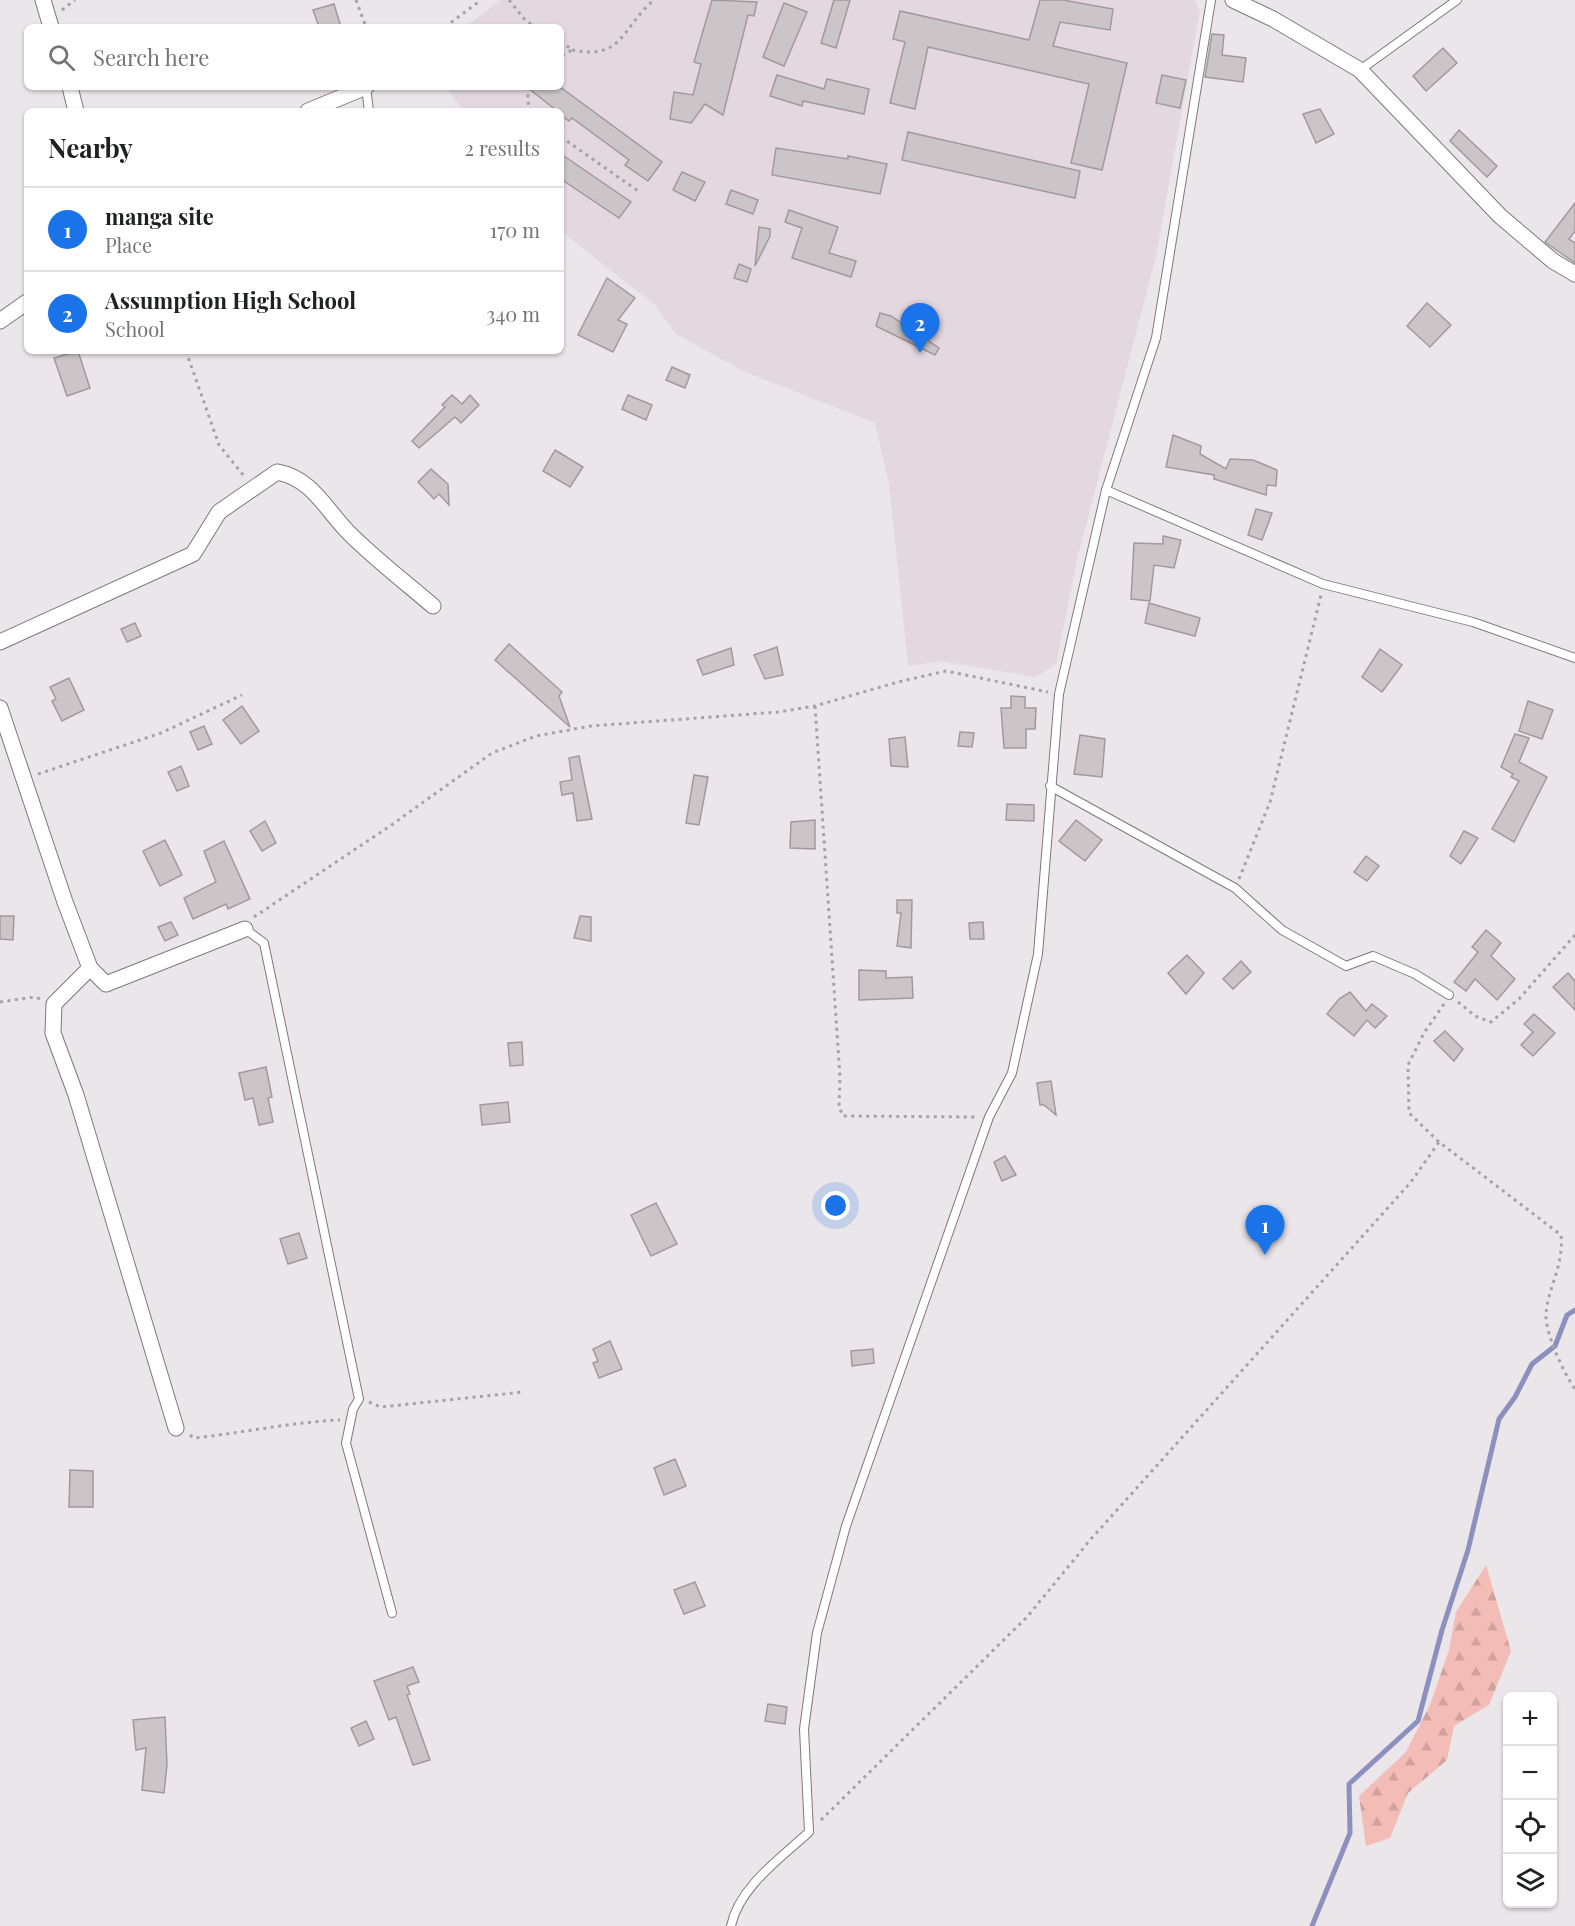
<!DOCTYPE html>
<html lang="en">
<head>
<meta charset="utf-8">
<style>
  :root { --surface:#fff; --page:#f2f2f2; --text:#202124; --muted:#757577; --line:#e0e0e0; --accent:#1a73e8 }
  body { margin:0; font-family:"Playfair Display",serif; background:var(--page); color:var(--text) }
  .controls { position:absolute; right:18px; bottom:18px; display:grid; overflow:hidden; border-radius:9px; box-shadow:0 2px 4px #0004 }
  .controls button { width:54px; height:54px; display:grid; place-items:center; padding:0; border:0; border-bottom:2px solid var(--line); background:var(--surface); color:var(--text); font:30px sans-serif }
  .you { position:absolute; left:836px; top:1206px; width:21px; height:21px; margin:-15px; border:4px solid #fff; border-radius:50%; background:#1a73e8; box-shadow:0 0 0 9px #1a73e833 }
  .badge { display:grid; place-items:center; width:39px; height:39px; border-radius:50%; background:var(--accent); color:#fff; font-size:20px; font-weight:700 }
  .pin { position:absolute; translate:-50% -50px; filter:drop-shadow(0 2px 3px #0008) }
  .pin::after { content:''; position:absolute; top:32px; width:21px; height:18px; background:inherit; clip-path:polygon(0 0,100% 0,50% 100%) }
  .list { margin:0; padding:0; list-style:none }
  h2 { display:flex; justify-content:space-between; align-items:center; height:78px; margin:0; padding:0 24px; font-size:26px }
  h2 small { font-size:20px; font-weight:400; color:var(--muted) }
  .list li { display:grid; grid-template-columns:39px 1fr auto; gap:18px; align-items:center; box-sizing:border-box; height:84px; padding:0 24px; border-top:2px solid var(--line) }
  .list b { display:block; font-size:22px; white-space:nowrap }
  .list p { margin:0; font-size:20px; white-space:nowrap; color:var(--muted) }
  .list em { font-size:20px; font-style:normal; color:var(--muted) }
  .icon { flex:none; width:33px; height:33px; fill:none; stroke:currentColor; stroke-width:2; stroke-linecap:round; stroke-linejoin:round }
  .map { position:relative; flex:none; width:1575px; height:1926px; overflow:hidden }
  .search { position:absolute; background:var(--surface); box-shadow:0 2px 4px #0004; left:24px; top:24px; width:540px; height:66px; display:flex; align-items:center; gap:15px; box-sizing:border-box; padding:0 21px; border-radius:9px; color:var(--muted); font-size:22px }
  .panel { position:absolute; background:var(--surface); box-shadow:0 2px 4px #0004; left:24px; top:108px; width:540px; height:246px; border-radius:9px }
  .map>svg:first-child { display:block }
  .built { fill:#e3d8e0 }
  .forest { fill:url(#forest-firs) }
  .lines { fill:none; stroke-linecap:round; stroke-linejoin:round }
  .stream { stroke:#8c90be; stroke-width:5 }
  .building { fill:#cbc5c7; stroke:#a09a9c; stroke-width:1.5 }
  .lane-casing { stroke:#7d797c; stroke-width:10 }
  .street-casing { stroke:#7d797c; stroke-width:17 }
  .path { stroke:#a5a2a5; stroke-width:3; stroke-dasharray:3 4.5; stroke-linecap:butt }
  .lane { stroke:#fff; stroke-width:8 }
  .street { stroke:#fff; stroke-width:15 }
</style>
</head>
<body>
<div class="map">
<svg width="1575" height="1926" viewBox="0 0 1575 1926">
  <defs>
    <pattern id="forest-firs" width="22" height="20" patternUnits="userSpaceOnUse" patternTransform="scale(1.5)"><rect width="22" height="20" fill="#f4bcb6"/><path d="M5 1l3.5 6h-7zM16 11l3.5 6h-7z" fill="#d1a19c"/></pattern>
  </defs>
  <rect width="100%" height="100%" fill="#ebe6ea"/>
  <path class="built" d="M501,0H1195L1200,10L1156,256L1078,556L1056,664L1036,677L941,661L908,666L889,484L875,423L743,371L676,334L656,306L561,231V111H464L445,87H561V27H465Z"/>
  <path class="forest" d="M1486,1565L1511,1651L1489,1705L1454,1726L1447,1760L1408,1793L1390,1838L1366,1846L1359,1796L1406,1752L1430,1705L1449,1650L1456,1612Z"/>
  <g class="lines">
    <path class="stream" d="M1312,1926L1350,1833L1349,1784L1418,1721L1442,1630L1468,1550L1499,1419L1515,1397L1532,1364L1555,1346L1567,1315L1575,1310"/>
  </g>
  <g class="building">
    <path d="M712,0L757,2L754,16L748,15L723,115L705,104L691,123L670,119L674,92L693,95L701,64L694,62Z"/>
    <path d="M834,0H850L836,48L821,43Z"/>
    <path d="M1040,0H1063L1113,9L1110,30L1060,22L1053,46L1127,63L1102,170L1071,163L1089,84L928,47L915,109L890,103L905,42L893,39L900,11L1029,40Z"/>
    <path d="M784,3L807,12L784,66L763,57Z"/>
    <path d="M334,4L341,27H319L313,10Z"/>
    <path d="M1212,34L1224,35L1222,55L1246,58L1243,82L1205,77Z"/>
    <path d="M1443,48L1457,63L1426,91L1413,76Z"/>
    <path d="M777,75L824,89L827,79L869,89L864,114L803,101L802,106L770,96Z"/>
    <path d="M1162,75L1186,80L1180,108L1156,103Z"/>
    <path d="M527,87H560L662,162L648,181L625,165L629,160L572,118L569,121L561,115V111H557Z"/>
    <path d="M1320,109L1334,134L1316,143L1303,114Z"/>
    <path d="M1459,130L1497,166L1487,177L1450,141Z"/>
    <path d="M908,132L1080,171L1075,198L902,160Z"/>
    <path d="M776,148L848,159V156L887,164L880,194L772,175Z"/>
    <path d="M561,154L631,202L619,218L561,179Z"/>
    <path d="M682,172L705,182L695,201L673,190Z"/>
    <path d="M731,190L758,200L753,214L726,204Z"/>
    <path d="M1575,203V231L1569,239L1575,243V263L1545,242Z"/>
    <path d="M789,210L838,227L829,253L856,261L851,277L792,258L802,228L785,222Z"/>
    <path d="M759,227L770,229V236L755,266Z"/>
    <path d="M739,264L751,269L747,282L734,278Z"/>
    <path d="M607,278L635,298L618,320L627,324L613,352L578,335Z"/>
    <path d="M1427,303L1451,325L1430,347L1407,326Z"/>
    <path d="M880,313L891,316L939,348L935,355L876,326Z"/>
    <path d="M78,351L90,388L67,396L54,358Z"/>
    <path d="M672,367L690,375L685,388L666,380Z"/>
    <path d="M452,395L462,404L470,395L479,405L461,423L455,417L419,448L412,441L445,407L442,405Z"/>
    <path d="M628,395L652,405L646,420L622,409Z"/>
    <path d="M1173,435L1201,446L1200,454L1226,469L1230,459L1253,460L1277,470L1276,486L1267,485L1266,495L1214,479V475L1166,467Z"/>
    <path d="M555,450L583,467L570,487L543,471Z"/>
    <path d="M431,469L448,484L449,505L439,494L434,499L418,482Z"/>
    <path d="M1256,509L1272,513L1262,540L1248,535Z"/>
    <path d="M1163,536L1181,540L1174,568L1154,565L1150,601L1131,599L1134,543L1163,544Z"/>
    <path d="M1149,603L1200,618L1195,636L1145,623Z"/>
    <path d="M135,623L141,636L127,642L121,629Z"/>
    <path d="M509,644L562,692L559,696L570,727L495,660Z"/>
    <path d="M777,647L783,675L765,679L754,655Z"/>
    <path d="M731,648L734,665L703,675L697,660Z"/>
    <path d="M1380,649L1402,665L1382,692L1362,677Z"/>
    <path d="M69,678L84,710L62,721L52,701L56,699L50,687Z"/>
    <path d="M1011,696L1025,697V708H1036L1035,729H1026V748H1004L1001,708H1011Z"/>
    <path d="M1528,701L1553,710L1542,739L1519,731Z"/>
    <path d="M242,706L259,731L241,744L223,720Z"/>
    <path d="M204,726L212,744L198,750L190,732Z"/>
    <path d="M960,732L974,733L972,747L958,746Z"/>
    <path d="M1515,734L1529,738L1519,762L1547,777L1514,842L1492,829L1519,781L1511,777L1513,774L1501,767Z"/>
    <path d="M1080,735L1105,739L1102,777L1074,774Z"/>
    <path d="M905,737L908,767L891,766L889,739Z"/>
    <path d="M579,756L592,819L577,821L573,793L562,795L560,782L572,780L569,758Z"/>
    <path d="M181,766L189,786L177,791L168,772Z"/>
    <path d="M694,775L708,777L699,825L686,823Z"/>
    <path d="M1007,804L1034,805V821L1006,820Z"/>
    <path d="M815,820V849L790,848L791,822Z"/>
    <path d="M1076,820L1102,840L1085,861L1059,841Z"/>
    <path d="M265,821L276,843L262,851L250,831Z"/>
    <path d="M1464,831L1478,838L1461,864L1450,856Z"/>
    <path d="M165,840L182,875L160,886L143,851Z"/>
    <path d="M224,841L250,899L228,909L226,904L193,919L184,898L216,882L204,851Z"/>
    <path d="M1366,856L1379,866L1367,881L1354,872Z"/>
    <path d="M897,900H912L911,948L897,946L901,913H897Z"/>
    <path d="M0,916H14L13,940L0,939Z"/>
    <path d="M580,916L591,917V941L574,938Z"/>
    <path d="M171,922L178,935L165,941L158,927Z"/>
    <path d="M983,922L984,939H970L969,923Z"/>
    <path d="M1486,930L1501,943L1491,956L1515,979L1497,1000L1475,979L1466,991L1454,982L1478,952L1472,947Z"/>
    <path d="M1187,955L1204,973L1186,994L1168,973Z"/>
    <path d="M1241,961L1251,972L1233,989L1223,979Z"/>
    <path d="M859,970L886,971V978L912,977L913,998L859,1000Z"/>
    <path d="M1568,973L1575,981V1010L1553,987Z"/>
    <path d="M1350,992L1366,1011L1372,1004L1387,1016L1375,1028L1367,1020L1354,1036L1327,1014L1339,999Z"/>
    <path d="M1534,1014L1555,1033L1533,1056L1521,1045L1533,1032L1524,1024Z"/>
    <path d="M1445,1031L1463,1049L1454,1061L1434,1041Z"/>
    <path d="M522,1042L523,1065L510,1066L508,1043Z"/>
    <path d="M266,1067L272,1097L268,1098L273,1122L259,1125L253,1098L245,1100L239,1073Z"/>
    <path d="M1051,1081L1056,1115L1044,1105H1040L1037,1083Z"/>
    <path d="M508,1102L510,1122L482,1125L480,1105Z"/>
    <path d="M1005,1156L1016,1175L1002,1181L994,1162Z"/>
    <path d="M656,1203L677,1244L651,1256L631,1215Z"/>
    <path d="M299,1233L307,1258L288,1264L280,1239Z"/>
    <path d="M610,1341L622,1369L599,1378L593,1363L598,1361L593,1349Z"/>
    <path d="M873,1349L874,1363L852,1366L851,1351Z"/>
    <path d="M675,1459L686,1486L664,1495L654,1468Z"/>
    <path d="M70,1470L93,1471V1507H69Z"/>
    <path d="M695,1582L705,1606L684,1614L674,1590Z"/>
    <path d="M413,1667L419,1682L407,1686L410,1694L407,1695L430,1760L413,1765L396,1717L389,1720L374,1681Z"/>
    <path d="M768,1704L787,1707L785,1724L765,1721Z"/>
    <path d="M165,1717L167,1765L164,1793L142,1790L146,1748L136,1750L133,1720Z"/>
    <path d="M366,1721L374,1739L359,1746L351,1728Z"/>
  </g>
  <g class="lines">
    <defs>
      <g id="lane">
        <path d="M1360,70L1457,0"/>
        <path d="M366,87L369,111"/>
        <path d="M1106,490L1323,584L1473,622L1575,658"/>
        <path d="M1050,786L1235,888L1282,930L1346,966L1373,956L1415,974L1449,995"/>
        <path d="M245,929L264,943L359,1399L353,1409L346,1443L392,1613"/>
        <path d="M731,1926C739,1887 781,1858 809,1832L804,1729L817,1633L846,1526L989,1117L1012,1073L1038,954L1059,694L1106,490L1156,338L1211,0"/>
      </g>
      <g id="street">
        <path d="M43,0L51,27"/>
        <path d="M1233,0L1273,19L1360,70L1500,216L1553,261L1575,274"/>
        <path d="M70,87L76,111"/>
        <path d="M308,111L366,87"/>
        <path d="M0,321L27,302"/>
        <path d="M0,642L193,554L219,512L277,472C312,478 326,510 349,533C375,559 405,582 433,606"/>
        <path d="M0,708L65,902L90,968L106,984L245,929"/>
        <path d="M90,968L54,1004L53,1033L76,1095L176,1428"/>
      </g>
    </defs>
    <use href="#lane" class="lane-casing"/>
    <use href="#street" class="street-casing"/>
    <g class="path">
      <path d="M356,0L366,27"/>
      <path d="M509,0L526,21L536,27"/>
      <path d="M62,10L75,0"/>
      <path d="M445,27L481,0"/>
      <path d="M561,41L572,50L561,56"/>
      <path d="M572,50C624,60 620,29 654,0"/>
      <path d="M530,87C527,96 526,104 533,111"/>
      <path d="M561,137L641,193"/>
      <path d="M186,351L219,445L244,476"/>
      <path d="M815,706L840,1077L839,1107L843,1116L975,1117"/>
      <path d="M38,774L161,733L242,695"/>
      <path d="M1239,879L1270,802L1321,595"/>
      <path d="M254,917L390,826L492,753L536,736L591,726L778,712L815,706L898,682L946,671L1048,692"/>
      <path d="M0,1002L34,997L41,999"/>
      <path d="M1458,1002L1475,1016L1491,1022L1519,999L1575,935"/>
      <path d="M1444,1004L1424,1033L1408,1065L1409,1113L1439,1142L1561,1235C1564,1266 1548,1287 1546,1314C1545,1333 1564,1374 1575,1389"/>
      <path d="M369,1402L381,1407L523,1392"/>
      <path d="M190,1435L194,1438C243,1433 291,1422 340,1420"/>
      <path d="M821,1820L1027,1617L1091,1539L1411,1182L1439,1142"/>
    </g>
    <use href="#lane" class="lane"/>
    <use href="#street" class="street"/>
  </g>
</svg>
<div class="controls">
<button>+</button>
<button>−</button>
<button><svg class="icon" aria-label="locate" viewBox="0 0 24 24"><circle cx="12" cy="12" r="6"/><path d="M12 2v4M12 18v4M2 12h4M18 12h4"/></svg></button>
<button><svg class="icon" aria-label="layers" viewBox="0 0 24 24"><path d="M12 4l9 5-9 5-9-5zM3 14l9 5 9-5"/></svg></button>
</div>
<div class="you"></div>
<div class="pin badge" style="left:1265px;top:1255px">1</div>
<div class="pin badge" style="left:920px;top:353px">2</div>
<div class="search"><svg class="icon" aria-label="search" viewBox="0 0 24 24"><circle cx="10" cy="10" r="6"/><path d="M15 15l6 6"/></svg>Search here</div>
<section class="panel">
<h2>Nearby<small>2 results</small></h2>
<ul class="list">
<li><span class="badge">1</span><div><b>manga site</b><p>Place</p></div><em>170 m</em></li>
<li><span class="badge">2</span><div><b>Assumption High School</b><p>School</p></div><em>340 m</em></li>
</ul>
</section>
</div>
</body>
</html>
